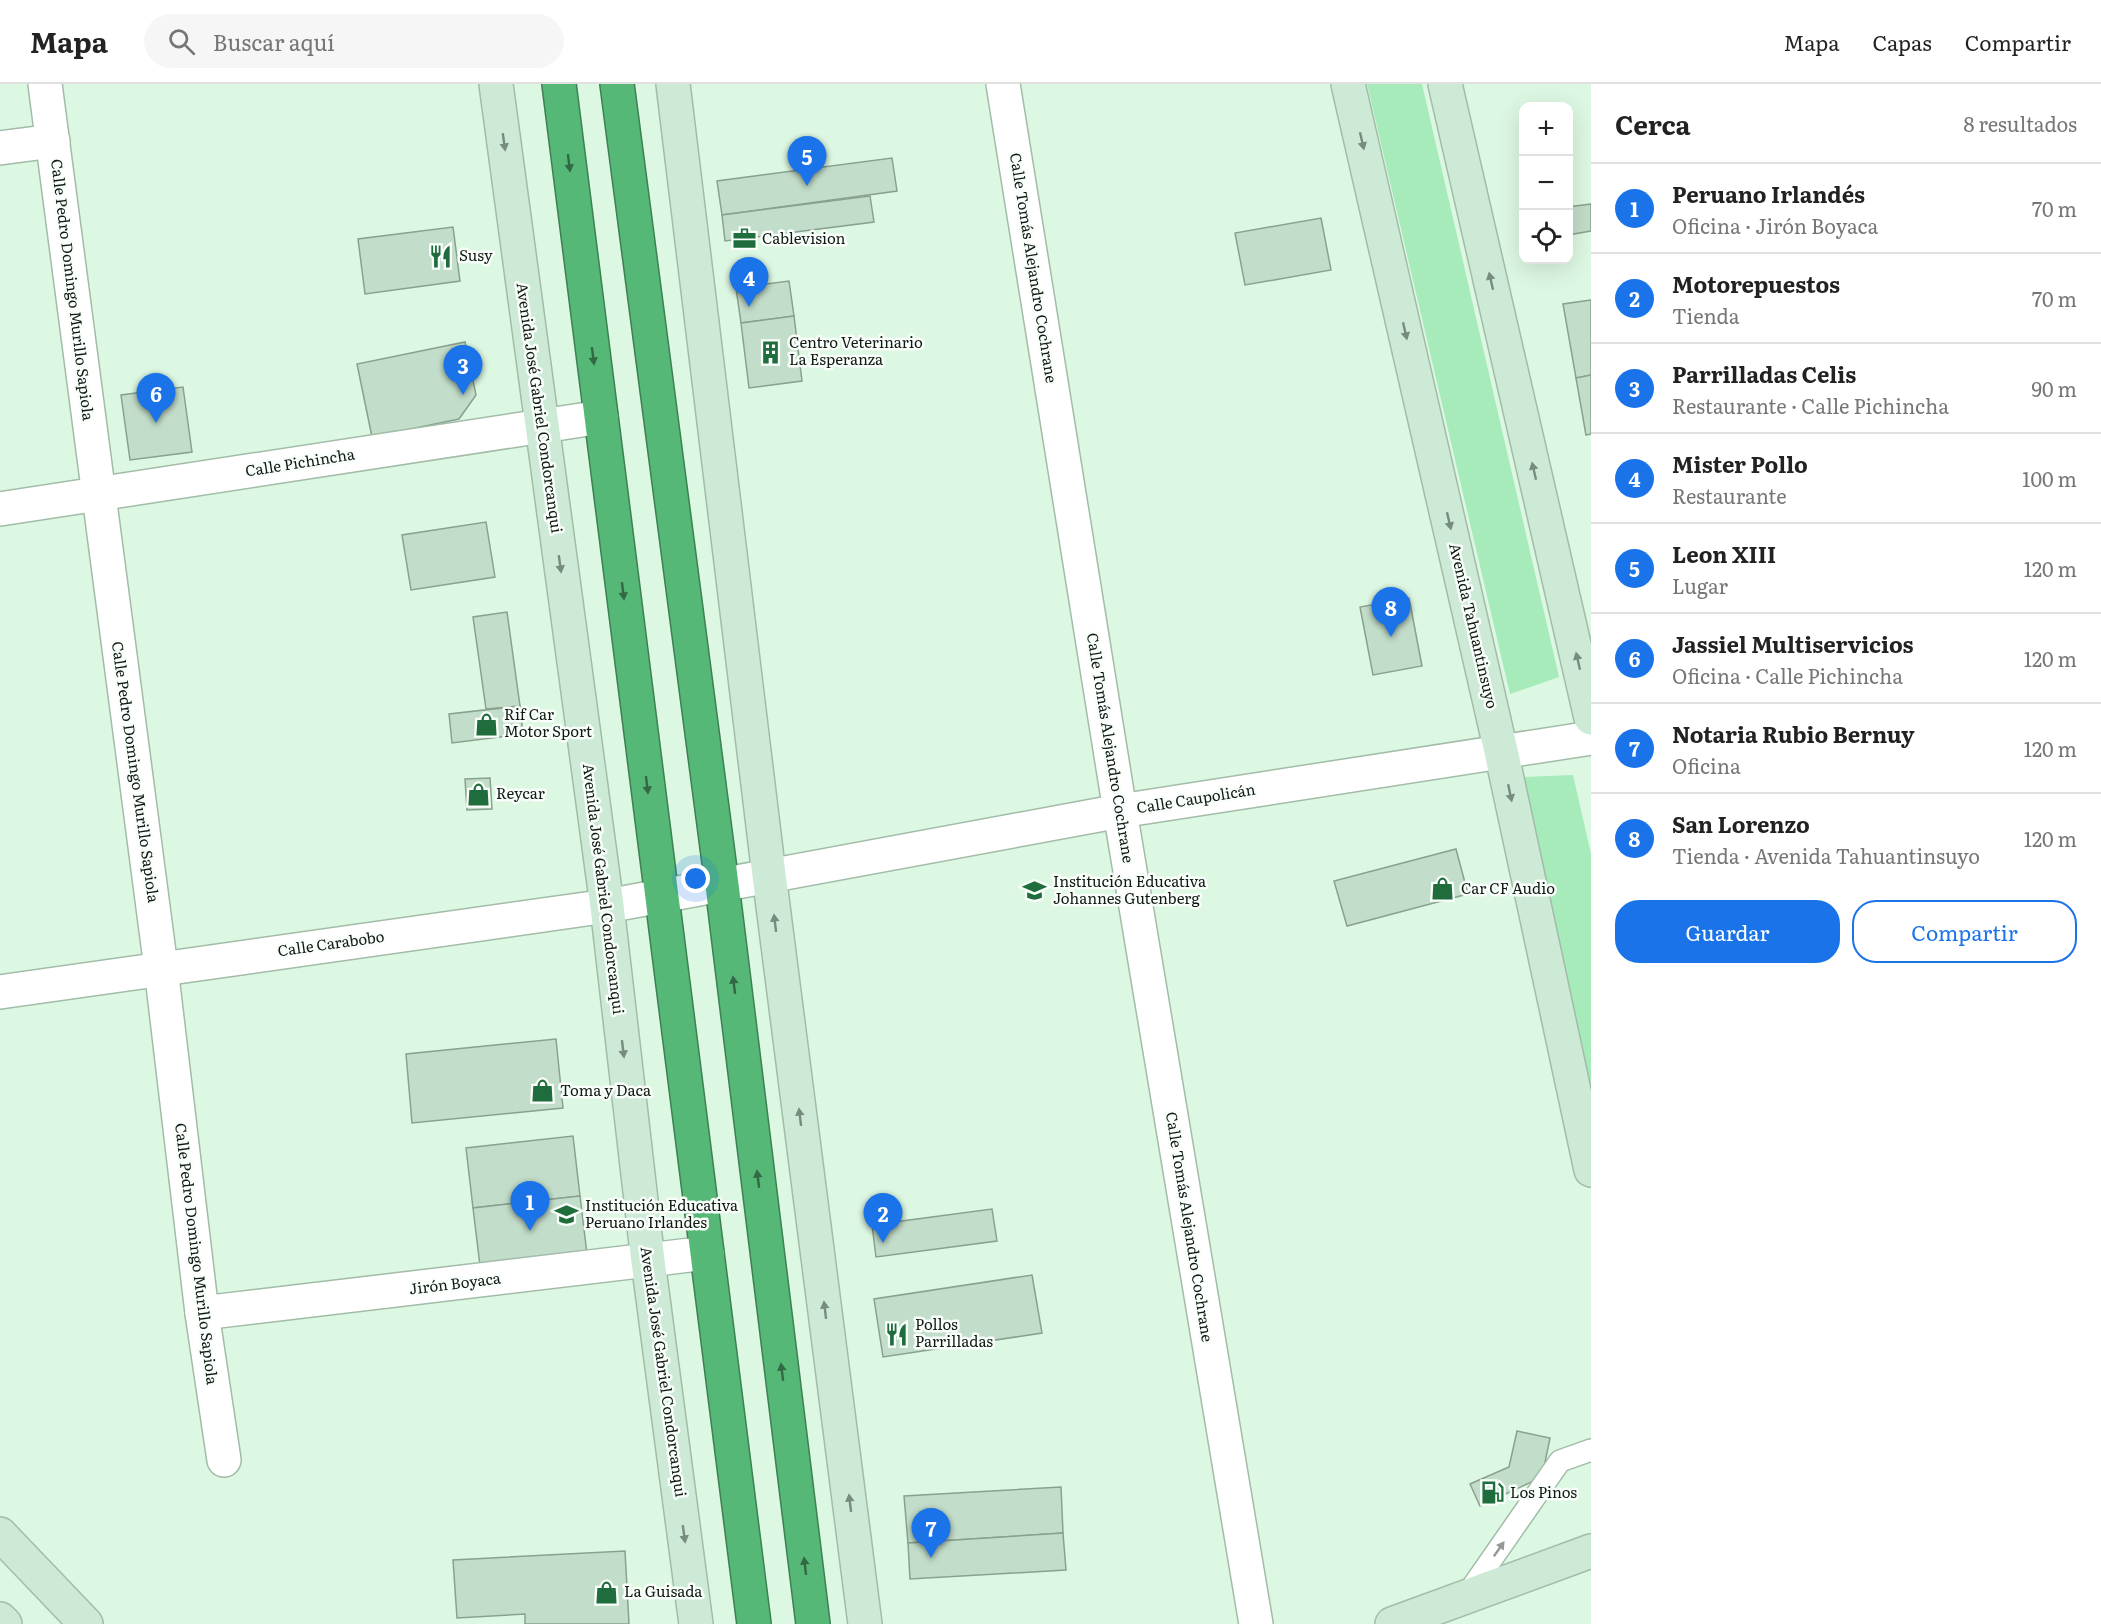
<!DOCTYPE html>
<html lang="es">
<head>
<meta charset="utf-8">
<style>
  :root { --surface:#fff; --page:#f6f6f6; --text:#222; --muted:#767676; --line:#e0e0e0; --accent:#1a73e8 }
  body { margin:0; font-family:Literata,serif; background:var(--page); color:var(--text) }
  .controls { position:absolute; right:18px; top:18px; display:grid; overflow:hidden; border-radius:12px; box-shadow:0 6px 24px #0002 }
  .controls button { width:54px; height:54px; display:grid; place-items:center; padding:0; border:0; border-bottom:2px solid var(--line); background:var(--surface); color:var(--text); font:30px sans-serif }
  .you { position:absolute; left:696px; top:795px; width:21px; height:21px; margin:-15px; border:4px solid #fff; border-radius:50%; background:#1a73e8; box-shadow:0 0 0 9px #1a73e833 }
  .badge { display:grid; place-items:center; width:39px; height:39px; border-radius:50%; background:var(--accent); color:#fff; font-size:20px; font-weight:700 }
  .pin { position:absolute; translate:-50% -50px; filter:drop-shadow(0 2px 3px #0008) }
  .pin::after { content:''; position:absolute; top:32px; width:21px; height:18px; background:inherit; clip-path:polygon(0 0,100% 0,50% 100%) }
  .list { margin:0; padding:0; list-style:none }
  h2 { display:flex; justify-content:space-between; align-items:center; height:78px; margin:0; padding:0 24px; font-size:26px }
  h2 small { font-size:20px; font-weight:400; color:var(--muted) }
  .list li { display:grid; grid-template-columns:39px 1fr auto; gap:18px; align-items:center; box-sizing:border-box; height:90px; padding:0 24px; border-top:2px solid var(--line) }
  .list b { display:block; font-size:22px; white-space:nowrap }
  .list p { margin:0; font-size:20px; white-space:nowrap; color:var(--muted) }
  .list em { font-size:20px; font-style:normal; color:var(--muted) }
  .actions { display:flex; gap:12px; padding:18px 24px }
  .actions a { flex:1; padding:14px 0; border:2px solid var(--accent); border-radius:24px; text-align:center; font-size:21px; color:var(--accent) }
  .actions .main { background:var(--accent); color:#fff }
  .icon { flex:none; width:33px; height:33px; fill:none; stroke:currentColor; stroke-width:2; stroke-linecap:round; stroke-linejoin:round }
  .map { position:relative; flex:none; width:1591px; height:1540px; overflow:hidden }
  header { display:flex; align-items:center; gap:36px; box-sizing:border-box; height:84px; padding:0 30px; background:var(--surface); border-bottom:2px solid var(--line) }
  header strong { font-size:28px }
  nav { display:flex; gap:33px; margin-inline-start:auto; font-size:21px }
  .search { width:420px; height:54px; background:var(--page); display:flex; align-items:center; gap:15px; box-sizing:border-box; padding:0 21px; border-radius:33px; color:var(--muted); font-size:22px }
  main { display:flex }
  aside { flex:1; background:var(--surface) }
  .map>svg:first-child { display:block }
  .green { fill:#a6ebb9 }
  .building { fill:#c2ddc9; stroke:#89a28f; stroke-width:1.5 }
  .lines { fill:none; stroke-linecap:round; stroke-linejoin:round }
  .lane-casing { stroke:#a2bca8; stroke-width:24 }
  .street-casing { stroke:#a2bca8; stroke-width:36 }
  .secondary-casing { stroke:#a2bca8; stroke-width:36 }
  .highway-casing { stroke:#3d8153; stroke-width:36 }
  .lane { stroke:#fff; stroke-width:21 }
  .street { stroke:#fff; stroke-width:33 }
  .secondary { stroke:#ccead6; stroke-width:33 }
  .highway { stroke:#55b876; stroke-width:33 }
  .oneway { fill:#778c7e }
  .oneway2 { fill:#326944 }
  .oneway3 { fill:#939895 }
  .labels { text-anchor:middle; stroke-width:5; stroke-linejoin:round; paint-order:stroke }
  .poi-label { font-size:15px; fill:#101a13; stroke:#f9fefa; text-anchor:start }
  .street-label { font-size:15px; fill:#101a13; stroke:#f9fefa }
</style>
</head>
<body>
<header>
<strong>Mapa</strong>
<div class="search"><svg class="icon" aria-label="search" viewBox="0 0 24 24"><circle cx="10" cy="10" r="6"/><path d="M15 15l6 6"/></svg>Buscar aquí</div>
<nav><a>Mapa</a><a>Capas</a><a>Compartir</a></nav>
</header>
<main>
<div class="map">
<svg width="1591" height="1540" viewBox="0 0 1591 1540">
  <rect width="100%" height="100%" fill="#dcf7e2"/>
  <g class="green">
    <path d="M1367,0H1422L1559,593L1510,610Z"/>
    <path d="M1573,691L1591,770V1011L1523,693Z"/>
  </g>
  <g class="building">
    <path d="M892,74L897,107L722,131L717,97Z"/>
    <path d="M870,112L874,138L725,157L722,131Z"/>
    <path d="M1591,120V147L1568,151V123Z"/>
    <path d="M1321,134L1331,186L1245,201L1235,149Z"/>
    <path d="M453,143L460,197L365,210L358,155Z"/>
    <path d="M789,197L794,232L741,239L736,204Z"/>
    <path d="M1591,216V291L1576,294L1563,220Z"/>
    <path d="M794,232L802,297L749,304L741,239Z"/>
    <path d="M465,258L476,311L459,335L372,353L357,280Z"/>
    <path d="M1591,291V350L1586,351L1576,294Z"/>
    <path d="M183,303L192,368L130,376L121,311Z"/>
    <path d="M486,438L495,493L411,506L402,451Z"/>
    <path d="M1409,514L1422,582L1373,591L1360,523Z"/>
    <path d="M507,528L520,622L486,625L473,533Z"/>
    <path d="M520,622L523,650L452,659L449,630Z"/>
    <path d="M490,694L492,725L467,726L465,695Z"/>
    <path d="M1456,765L1468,810L1347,842L1334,797Z"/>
    <path d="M556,955L563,1024L412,1039L406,970Z"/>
    <path d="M573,1052L580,1112L473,1124L466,1064Z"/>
    <path d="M580,1112L587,1170L480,1182L473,1124Z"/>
    <path d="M992,1125L997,1157L876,1173L872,1141Z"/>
    <path d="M1032,1191L1042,1249L883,1273L874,1215Z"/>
    <path d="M1517,1347L1550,1354L1542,1393L1480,1422L1470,1400L1509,1383Z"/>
    <path d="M1061,1403L1063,1449L908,1459L904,1412Z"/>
    <path d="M1063,1449L1066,1486L910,1495L908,1459Z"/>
    <path d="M625,1467L629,1540H525V1530L457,1534L453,1476Z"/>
  </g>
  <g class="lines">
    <defs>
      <path id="lane" d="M1466,1512L1560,1377L1591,1366"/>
      <g id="street">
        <path d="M45,0L161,884L202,1229L224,1376"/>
        <path d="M1003,0L1120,727L1256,1540"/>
        <path d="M0,64L53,57"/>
        <path d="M0,425L601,333"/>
        <path d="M0,908L607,822L1120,727L1591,654"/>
        <path d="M202,1229L707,1169"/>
      </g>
      <g id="secondary">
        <path d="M496,0L607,822L648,1177L696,1540"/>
        <path d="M673,0L769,791L865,1540"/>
        <path d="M1348,0L1501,667L1591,1086"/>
        <path d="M1445,0L1591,634"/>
        <path d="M0,1450L86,1540"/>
        <path d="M0,1535L5,1540"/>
        <path d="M1392,1540L1591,1467"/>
      </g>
      <g id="highway">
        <path d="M559,0L754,1540"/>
        <path d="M617,0L722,801L813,1540"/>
      </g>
    </defs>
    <use href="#lane" class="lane-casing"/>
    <use href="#street" class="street-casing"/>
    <use href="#secondary" class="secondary-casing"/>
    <use href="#highway" class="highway-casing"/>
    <use href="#lane" class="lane"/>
    <use href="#street" class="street"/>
    <use href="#secondary" class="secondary"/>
    <use href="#highway" class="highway"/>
  </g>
  <defs><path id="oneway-solid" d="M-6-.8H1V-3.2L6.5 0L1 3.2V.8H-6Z" transform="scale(1.5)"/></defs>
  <g class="oneway">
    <use href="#oneway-solid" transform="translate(1362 57) rotate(77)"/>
    <use href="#oneway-solid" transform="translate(504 58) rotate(82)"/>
    <use href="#oneway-solid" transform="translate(1491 197) rotate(-103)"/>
    <use href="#oneway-solid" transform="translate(1405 247) rotate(77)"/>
    <use href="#oneway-solid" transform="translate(1534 387) rotate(-103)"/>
    <use href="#oneway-solid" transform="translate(1449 437) rotate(77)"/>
    <use href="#oneway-solid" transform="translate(560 480) rotate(82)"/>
    <use href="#oneway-solid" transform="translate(1578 577) rotate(-103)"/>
    <use href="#oneway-solid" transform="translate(1510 709) rotate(78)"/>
    <use href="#oneway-solid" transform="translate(775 839) rotate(-97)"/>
    <use href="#oneway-solid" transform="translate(623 965) rotate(83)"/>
    <use href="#oneway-solid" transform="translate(800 1033) rotate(-97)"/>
    <use href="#oneway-solid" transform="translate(825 1226) rotate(-97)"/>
    <use href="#oneway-solid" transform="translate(850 1419) rotate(-97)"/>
    <use href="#oneway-solid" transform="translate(684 1450) rotate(82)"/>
  </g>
  <g class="oneway2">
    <use href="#oneway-solid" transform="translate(569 79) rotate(83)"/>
    <use href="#oneway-solid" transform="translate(593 272) rotate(83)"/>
    <use href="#oneway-solid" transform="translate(623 507) rotate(83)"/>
    <use href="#oneway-solid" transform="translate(647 701) rotate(83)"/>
    <use href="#oneway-solid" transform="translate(734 901) rotate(-97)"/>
    <use href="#oneway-solid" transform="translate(758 1095) rotate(-97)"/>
    <use href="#oneway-solid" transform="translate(782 1288) rotate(-97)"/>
    <use href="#oneway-solid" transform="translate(805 1482) rotate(-97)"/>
  </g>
  <use class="oneway3" href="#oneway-solid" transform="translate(1499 1465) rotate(-55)"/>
  <defs>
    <symbol id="office-bare" viewBox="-9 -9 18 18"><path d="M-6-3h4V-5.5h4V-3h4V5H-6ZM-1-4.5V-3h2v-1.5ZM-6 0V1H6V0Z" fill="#1f6d3d" stroke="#f9fefa" stroke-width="2.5" paint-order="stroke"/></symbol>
    <symbol id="restaurant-bare" viewBox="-9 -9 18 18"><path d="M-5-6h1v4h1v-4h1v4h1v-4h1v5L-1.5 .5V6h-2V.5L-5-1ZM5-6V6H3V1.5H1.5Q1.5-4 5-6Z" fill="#1f6d3d" stroke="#f9fefa" stroke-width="2.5" paint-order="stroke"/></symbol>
    <symbol id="building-bare" viewBox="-9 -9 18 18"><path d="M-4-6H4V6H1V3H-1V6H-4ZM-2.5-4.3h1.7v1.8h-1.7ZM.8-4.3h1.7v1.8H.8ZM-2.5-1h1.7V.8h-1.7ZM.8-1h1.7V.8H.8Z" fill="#1f6d3d" stroke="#f9fefa" stroke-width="2.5" paint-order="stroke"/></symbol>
    <symbol id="shop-bare" viewBox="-9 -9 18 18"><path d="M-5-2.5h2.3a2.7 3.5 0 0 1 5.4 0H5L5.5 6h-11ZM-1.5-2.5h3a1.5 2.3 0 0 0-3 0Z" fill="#1f6d3d" stroke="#f9fefa" stroke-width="2.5" paint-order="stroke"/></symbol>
    <symbol id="school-bare" viewBox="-9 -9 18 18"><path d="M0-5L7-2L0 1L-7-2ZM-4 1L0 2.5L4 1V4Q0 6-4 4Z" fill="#1f6d3d" stroke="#f9fefa" stroke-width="2.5" paint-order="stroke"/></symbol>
    <symbol id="fuel-bare" viewBox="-9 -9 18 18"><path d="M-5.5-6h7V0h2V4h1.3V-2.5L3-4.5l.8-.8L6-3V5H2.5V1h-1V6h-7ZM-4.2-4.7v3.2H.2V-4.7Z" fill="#1f6d3d" stroke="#f9fefa" stroke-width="2.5" paint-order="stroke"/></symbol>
  </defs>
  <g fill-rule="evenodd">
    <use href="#office-bare" x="728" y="138" width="33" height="33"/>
    <use href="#restaurant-bare" x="424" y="156" width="33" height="33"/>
    <use href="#building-bare" x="754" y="252" width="33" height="33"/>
    <use href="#shop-bare" x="470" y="624" width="33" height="33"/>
    <use href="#shop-bare" x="462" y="694" width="33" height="33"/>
    <use href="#shop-bare" x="1426" y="788" width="33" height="33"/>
    <use href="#school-bare" x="1018" y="790" width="33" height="33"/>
    <use href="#shop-bare" x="526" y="990" width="33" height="33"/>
    <use href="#school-bare" x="550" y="1114" width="33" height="33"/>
    <use href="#restaurant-bare" x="880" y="1234" width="33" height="33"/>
    <use href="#fuel-bare" x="1476" y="1392" width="33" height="33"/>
    <use href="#shop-bare" x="590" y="1492" width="33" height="33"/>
  </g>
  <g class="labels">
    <g class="poi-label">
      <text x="762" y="160">Cablevision</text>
      <text x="459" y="177">Susy</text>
      <text x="789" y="264">Centro Veterinario<tspan x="789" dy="17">La Esperanza</tspan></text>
      <text x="504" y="636">Rif Car<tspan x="504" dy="17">Motor Sport</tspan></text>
      <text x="496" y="715">Reycar</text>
      <text x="1053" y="803">Institución Educativa<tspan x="1053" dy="17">Johannes Gutenberg</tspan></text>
      <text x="1461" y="810">Car CF Audio</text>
      <text x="560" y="1012">Toma y Daca</text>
      <text x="585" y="1127">Institución Educativa<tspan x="585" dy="17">Peruano Irlandes</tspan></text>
      <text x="915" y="1246">Pollos<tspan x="915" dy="17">Parrilladas</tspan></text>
      <text x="1510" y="1414">Los Pinos</text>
      <text x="624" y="1513">La Guisada</text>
    </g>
    <g class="street-label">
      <text transform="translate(1033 184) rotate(81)" y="5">Calle Tomás Alejandro Cochrane</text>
      <text transform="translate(72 206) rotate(83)" y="5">Calle Pedro Domingo Murillo Sapiola</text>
      <text transform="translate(539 324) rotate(82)" y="5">Avenida José Gabriel Condorcanqui</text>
      <text transform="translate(300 379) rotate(-9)" y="5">Calle Pichincha</text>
      <text transform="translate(1473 542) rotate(77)" y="5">Avenida Tahuantinsuyo</text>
      <text transform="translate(1110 664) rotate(81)" y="5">Calle Tomás Alejandro Cochrane</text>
      <text transform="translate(135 688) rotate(82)" y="5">Calle Pedro Domingo Murillo Sapiola</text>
      <text transform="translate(1196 715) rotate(-9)" y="5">Calle Caupolicán</text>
      <text transform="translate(603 805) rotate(83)" y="5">Avenida José Gabriel Condorcanqui</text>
      <text transform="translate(331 860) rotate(-8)" y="5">Calle Carabobo</text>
      <text transform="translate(1189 1143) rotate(81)" y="5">Calle Tomás Alejandro Cochrane</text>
      <text transform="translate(196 1170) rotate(83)" y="5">Calle Pedro Domingo Murillo Sapiola</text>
      <text transform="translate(455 1200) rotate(-7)" y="5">Jirón Boyaca</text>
      <text transform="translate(663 1288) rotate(82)" y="5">Avenida José Gabriel Condorcanqui</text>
    </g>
  </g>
</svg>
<div class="controls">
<button>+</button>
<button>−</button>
<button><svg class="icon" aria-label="locate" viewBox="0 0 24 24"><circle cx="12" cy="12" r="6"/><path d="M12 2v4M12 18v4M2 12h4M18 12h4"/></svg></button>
</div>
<div class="you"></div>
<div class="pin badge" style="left:530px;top:1147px">1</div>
<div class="pin badge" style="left:883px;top:1159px">2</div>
<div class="pin badge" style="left:463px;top:311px">3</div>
<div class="pin badge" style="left:749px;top:223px">4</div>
<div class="pin badge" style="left:807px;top:102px">5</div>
<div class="pin badge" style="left:156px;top:339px">6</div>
<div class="pin badge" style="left:931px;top:1474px">7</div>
<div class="pin badge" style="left:1391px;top:553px">8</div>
</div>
<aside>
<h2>Cerca<small>8 resultados</small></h2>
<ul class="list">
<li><span class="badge">1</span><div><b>Peruano Irlandés</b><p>Oficina · Jirón Boyaca</p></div><em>70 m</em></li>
<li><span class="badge">2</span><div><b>Motorepuestos</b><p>Tienda</p></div><em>70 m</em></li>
<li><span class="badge">3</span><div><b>Parrilladas Celis</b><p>Restaurante · Calle Pichincha</p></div><em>90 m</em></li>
<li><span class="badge">4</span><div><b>Mister Pollo</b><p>Restaurante</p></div><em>100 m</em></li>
<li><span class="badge">5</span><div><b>Leon XIII</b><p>Lugar</p></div><em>120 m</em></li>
<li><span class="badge">6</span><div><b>Jassiel Multiservicios</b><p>Oficina · Calle Pichincha</p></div><em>120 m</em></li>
<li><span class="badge">7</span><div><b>Notaria Rubio Bernuy</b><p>Oficina</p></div><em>120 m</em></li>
<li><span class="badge">8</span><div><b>San Lorenzo</b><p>Tienda · Avenida Tahuantinsuyo</p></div><em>120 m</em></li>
</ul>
<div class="actions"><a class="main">Guardar</a><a>Compartir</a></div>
</aside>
</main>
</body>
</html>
